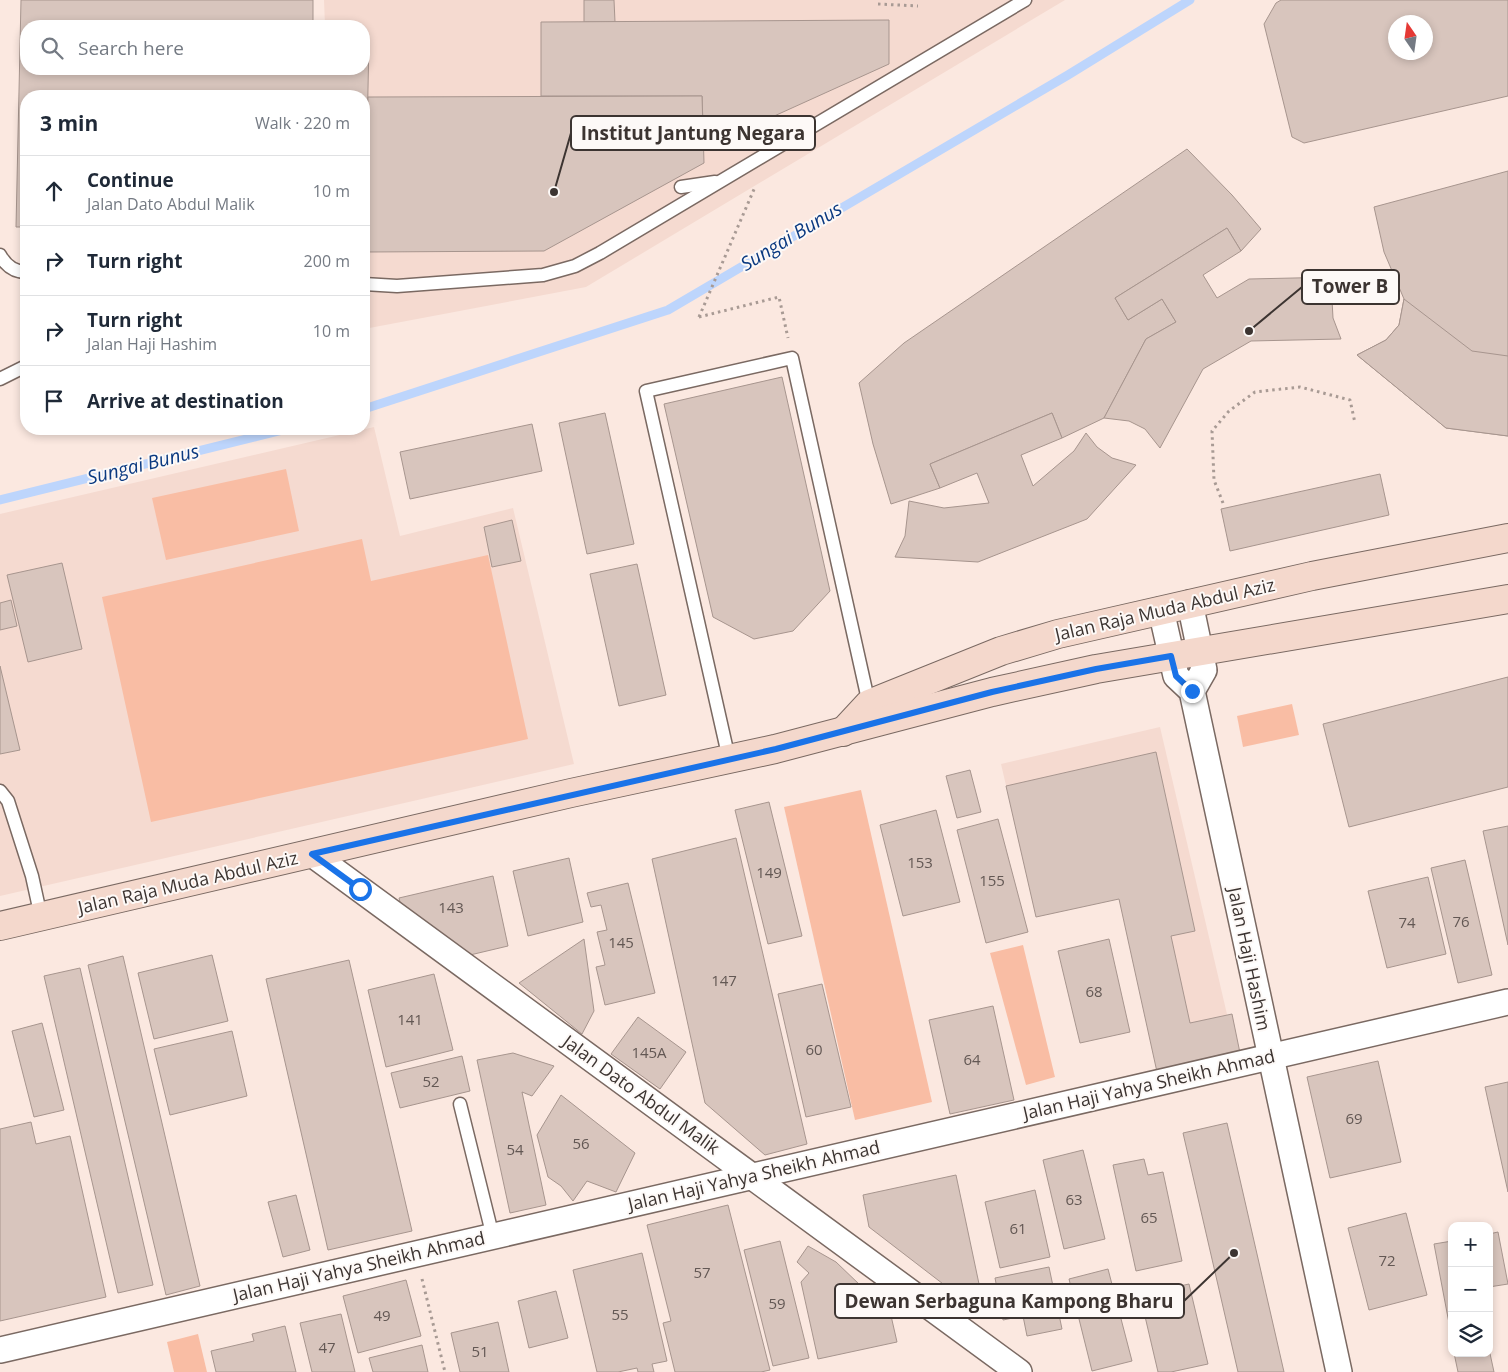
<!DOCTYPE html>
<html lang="en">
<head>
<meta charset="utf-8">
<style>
  :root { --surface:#fff; --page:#f2f2f3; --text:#1f2937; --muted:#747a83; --line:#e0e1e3 }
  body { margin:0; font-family:"Open Sans",sans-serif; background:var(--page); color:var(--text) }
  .controls { position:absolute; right:15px; bottom:15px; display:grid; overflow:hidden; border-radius:10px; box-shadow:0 2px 8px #0003 }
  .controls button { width:45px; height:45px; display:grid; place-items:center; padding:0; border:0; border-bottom:1px solid var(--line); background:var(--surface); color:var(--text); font:25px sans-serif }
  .compass { position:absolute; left:1388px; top:15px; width:45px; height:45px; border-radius:50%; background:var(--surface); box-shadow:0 2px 8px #0003; rotate:347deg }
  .stop { position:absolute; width:15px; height:15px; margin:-11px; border:4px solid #1a73e8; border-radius:50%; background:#fff }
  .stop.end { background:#1a73e8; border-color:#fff; box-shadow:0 1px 5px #0008 }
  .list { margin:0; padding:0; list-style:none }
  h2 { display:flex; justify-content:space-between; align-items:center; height:65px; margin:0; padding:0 20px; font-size:21px }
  h2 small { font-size:16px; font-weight:400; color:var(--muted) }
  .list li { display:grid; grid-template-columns:32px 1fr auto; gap:15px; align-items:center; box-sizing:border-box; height:70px; padding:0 20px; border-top:1px solid var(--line) }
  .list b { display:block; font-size:19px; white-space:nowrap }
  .list p { margin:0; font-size:16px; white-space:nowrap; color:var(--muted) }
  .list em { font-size:16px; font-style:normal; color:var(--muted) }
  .icon { flex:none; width:28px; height:28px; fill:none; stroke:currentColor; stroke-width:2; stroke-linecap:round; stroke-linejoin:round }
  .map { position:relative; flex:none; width:1508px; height:1372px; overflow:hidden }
  .search { position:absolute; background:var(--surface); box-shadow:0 2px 8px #0003; left:20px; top:20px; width:350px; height:55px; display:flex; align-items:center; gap:12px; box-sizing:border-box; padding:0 18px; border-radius:20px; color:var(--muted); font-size:19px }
  .panel { position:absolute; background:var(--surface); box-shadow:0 2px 8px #0003; left:20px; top:90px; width:350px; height:345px; border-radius:20px }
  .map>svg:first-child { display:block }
  .built { fill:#f5dad0 }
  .green { fill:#f9bda4 }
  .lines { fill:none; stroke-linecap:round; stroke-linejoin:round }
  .stream { stroke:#bdd5fc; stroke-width:9 }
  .building { fill:#d8c5bd; stroke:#a7958e; fill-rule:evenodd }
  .lane-casing { stroke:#7a6962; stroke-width:15 }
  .street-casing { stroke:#7a6962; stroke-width:28 }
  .secondary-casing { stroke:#7a6962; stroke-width:30 }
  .path { stroke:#a89a94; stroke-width:3; stroke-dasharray:2.5 4; stroke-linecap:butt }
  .lane { stroke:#fff; stroke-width:12 }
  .street { stroke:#fff; stroke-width:25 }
  .secondary { stroke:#f4d8cc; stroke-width:28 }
  .route { stroke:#1a73e8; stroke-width:6 }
  .labels { text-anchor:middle; stroke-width:4; stroke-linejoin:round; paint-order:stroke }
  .number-label { font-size:15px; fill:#635854 }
  .street-label { font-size:18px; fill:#3c3431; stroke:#fdf9f7 }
  .water-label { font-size:19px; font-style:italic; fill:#0a3980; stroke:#fdf9f7 }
  .leader { fill:none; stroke:#3c3431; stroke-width:2 }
  .callout-dot { fill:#3c3431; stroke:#fdf9f7; stroke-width:2 }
  .callout { fill:#fdf9f7; stroke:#3c3431; stroke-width:2 }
  .callout-label { font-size:19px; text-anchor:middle; font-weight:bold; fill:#3c3431 }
</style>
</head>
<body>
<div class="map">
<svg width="1508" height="1372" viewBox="0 0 1508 1372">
  <rect width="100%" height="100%" fill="#fbe8e0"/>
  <g class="built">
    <path d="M324,0H1065L586,287L364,329V96H325V69H364V26H325Z"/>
    <path d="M374,427L400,536L513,508L574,764L0,896V514Z"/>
    <path d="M1160,727L1233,1040L1161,1056L1123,894L1036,915L1001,764Z"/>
  </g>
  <g class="green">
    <path d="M286,469L299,531L166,560L152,498Z"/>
    <path d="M362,539L371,581L488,555L528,739L151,822L102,597Z"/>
    <path d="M1292,704L1299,735L1243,747L1237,716Z"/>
    <path d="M861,790L932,1102L855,1120L784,807Z"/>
    <path d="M1023,945L1055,1077L1026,1085L990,953Z"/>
    <path d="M198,1334L207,1372H174L167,1342Z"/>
  </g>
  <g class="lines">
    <g class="stream">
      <path d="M364,409L668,310L1068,75L1190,0"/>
      <path d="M0,500L287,429"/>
    </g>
  </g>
  <g class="building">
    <path d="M21,0H313V26H26V69H364V40H369L365,233L364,96H26V227H16Z"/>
    <path d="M584,0H614L615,22H584Z"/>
    <path d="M1281,0H1508V96L1304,143L1292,137L1264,24L1276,3ZM1396,22H1426V52H1396Z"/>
    <path d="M889,20V64L761,122L703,126L702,96H541V22Z"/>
    <path d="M702,96L704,163L544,251L367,252L365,233L368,97Z"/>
    <path d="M1187,149L1232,195L1261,229L1241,251L1227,228L1115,298L1128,320L1162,299L1176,322L1146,339L1104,418L1062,438L1052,413L930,464L940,488L891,504L873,444L859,383L904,343Z"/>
    <path d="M1508,171V436L1446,428L1357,355L1386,340L1399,325L1404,299L1384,252L1374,207Z"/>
    <path d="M1227,228L1241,251L1203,275L1217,298L1249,279L1339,277L1332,300L1333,318L1341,339L1251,341L1203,369L1160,448L1145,429L1129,421L1104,418L1146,339L1176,322L1162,299L1128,320L1115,298Z"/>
    <path d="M1404,299L1472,351L1508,356V436L1446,428L1357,355L1386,340L1399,325Z"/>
    <path d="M782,377L830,591L793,631L754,639L713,617L664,404Z"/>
    <path d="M605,413L634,544L587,554L559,423Z"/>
    <path d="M1052,413L1062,438L1021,455L1033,486L1074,451L1086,433L1097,447L1112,458L1136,465L1087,519L978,562L895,557L905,536L909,501L944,508L989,503L977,473L940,488L930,464Z"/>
    <path d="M532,424L542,471L410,499L400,452Z"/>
    <path d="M1380,474L1389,515L1230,551L1221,509Z"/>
    <path d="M512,520L521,561L492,567L484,527Z"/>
    <path d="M62,563L82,649L28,662L7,575Z"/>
    <path d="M637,564L666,695L619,706L590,574Z"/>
    <path d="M11,600L17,626L0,630V603Z"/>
    <path d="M0,666L20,750L0,754Z"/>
    <path d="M1508,677V787L1349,827L1323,724Z"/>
    <path d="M1156,752L1195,931L1171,936L1190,1023L1232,1014L1240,1053L1157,1072L1119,899L1036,917L1006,786Z"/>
    <path d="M970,770L981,812L957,818L946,776Z"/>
    <path d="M769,802L802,936L768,944L735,810Z"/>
    <path d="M936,810L960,902L903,916L880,825Z"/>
    <path d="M998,819L1028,932L986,943L957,830Z"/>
    <path d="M1508,826V945L1483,831Z"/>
    <path d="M736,838L807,1144L765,1155L705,1103L652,859Z"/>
    <path d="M569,858L583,922L528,936L513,871Z"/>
    <path d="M1465,860L1492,975L1458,983L1431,868Z"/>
    <path d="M493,876L508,946L470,955L404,918L399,898Z"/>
    <path d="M1428,877L1446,954L1387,968L1368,891Z"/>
    <path d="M628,883L655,993L605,1005L596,967L605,965L597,932L607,930L601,905L591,907L587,893Z"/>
    <path d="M584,939L594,1011L582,1034L519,983Z"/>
    <path d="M1109,939L1130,1032L1080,1043L1058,951Z"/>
    <path d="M212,955L228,1021L154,1039L138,973Z"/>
    <path d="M123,956L200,1286L166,1295L88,965Z"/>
    <path d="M349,960L412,1231L328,1250L266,979Z"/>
    <path d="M80,968L153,1285L118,1293L44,976Z"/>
    <path d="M434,974L453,1050L386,1067L368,990Z"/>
    <path d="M822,984L851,1107L806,1117L778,994Z"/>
    <path d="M993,1006L1014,1100L950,1114L929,1020Z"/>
    <path d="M638,1017L686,1052L660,1089L611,1054Z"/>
    <path d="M42,1023L64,1110L34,1117L12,1031Z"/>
    <path d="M232,1031L247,1096L170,1115L154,1049Z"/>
    <path d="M513,1053L554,1066L532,1096L522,1092L546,1205L510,1213L477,1060Z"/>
    <path d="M462,1056L470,1091L400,1108L391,1073Z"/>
    <path d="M1378,1061L1401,1162L1330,1178L1307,1077Z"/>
    <path d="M1508,1082V1192L1485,1087Z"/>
    <path d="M561,1095L635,1153L616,1192L587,1181L573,1201L561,1186L548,1177L537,1135Z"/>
    <path d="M31,1122L36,1144L70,1136L106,1297L0,1321V1129Z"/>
    <path d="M1227,1123L1284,1372H1238L1183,1133Z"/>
    <path d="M1083,1150L1105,1239L1064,1249L1043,1160Z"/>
    <path d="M1144,1159L1148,1175L1163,1172L1182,1261L1136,1271L1113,1165Z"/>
    <path d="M956,1175L986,1317L869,1227L863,1195Z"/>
    <path d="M1035,1190L1050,1257L1000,1268L985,1202Z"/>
    <path d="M296,1195L310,1250L283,1257L268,1202Z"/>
    <path d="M728,1205L770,1370L761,1372H675L663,1323L671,1321L647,1225Z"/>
    <path d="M1406,1213L1427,1295L1369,1310L1348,1228Z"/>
    <path d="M1498,1232L1508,1284L1489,1287V1234Z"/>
    <path d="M780,1241L809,1358L773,1366L744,1250Z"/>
    <path d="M1452,1241V1339L1434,1244Z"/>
    <path d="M808,1246L836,1262L860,1285L866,1313L889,1307L897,1342L818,1359L801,1282L809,1273L797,1262Z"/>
    <path d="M642,1253L667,1361L652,1364L654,1372H638L637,1368L618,1372H597L573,1270Z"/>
    <path d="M1049,1267L1062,1329L1027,1336L1023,1316L1003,1320L995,1278Z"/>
    <path d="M1108,1269L1132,1361L1092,1371L1069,1279Z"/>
    <path d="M406,1280L421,1336L358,1353L343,1296Z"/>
    <path d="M1189,1284L1208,1364L1171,1372H1158L1140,1295Z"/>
    <path d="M556,1291L568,1338L529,1348L518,1301Z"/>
    <path d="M341,1314L355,1372H312L300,1323Z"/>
    <path d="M498,1322L509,1372H460L451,1333Z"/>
    <path d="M285,1326L296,1372H216L211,1351L254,1341L252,1334Z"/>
    <path d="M422,1345L428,1372H373L369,1358Z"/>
    <path d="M1489,1349L1494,1372H1458L1454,1353H1489Z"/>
  </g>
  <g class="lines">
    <defs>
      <g id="lane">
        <path d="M681,187L715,182"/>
        <path d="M0,255C6,266 14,272 26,272"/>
        <path d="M364,284L397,286L543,275L575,266L600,253L1025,0"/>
        <path d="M0,379L26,366"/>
        <path d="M729,759L646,391L792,358L869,704"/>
        <path d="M0,791L8,801L32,876L41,917"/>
        <path d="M460,1104L493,1237"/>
      </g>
      <g id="street">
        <path d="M1190,603L1204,670L1192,691"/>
        <path d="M1161,610L1176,676L1192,691L1339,1372"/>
        <path d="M312,854L1019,1372"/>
        <path d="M0,1350L1508,1002"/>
      </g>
      <g id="secondary">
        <path d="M843,732L869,704L1001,651L1058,634L1312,576L1508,538"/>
        <path d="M0,926L571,793L775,749L992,692L1096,669L1508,599"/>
      </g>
    </defs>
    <use href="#lane" class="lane-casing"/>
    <use href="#street" class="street-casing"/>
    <use href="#secondary" class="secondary-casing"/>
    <g class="path">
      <path d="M878,4L918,6"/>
      <path d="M699,317L755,187"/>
      <path d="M699,317L779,297L788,338"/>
      <path d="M1223,503L1214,480L1212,431L1229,411L1255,392L1300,387L1350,400L1355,423"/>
      <path d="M422,1279L445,1372"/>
    </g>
    <use href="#lane" class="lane"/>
    <use href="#street" class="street"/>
    <use href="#secondary" class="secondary"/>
  </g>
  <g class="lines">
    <path class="route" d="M360,889L312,854L776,749L992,692L1096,669L1171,656L1176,676L1192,691"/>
  </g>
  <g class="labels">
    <g class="number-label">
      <text x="920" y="868">153</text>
      <text x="769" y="878">149</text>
      <text x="992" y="886">155</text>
      <text x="451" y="913">143</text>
      <text x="1461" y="927">76</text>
      <text x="1407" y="928">74</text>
      <text x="621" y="948">145</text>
      <text x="724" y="986">147</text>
      <text x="1094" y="997">68</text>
      <text x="410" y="1025">141</text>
      <text x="814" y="1055">60</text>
      <text x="649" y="1058">145A</text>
      <text x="972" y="1065">64</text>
      <text x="431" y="1087">52</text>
      <text x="1354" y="1124">69</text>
      <text x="581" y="1149">56</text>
      <text x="515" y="1155">54</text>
      <text x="1074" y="1205">63</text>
      <text x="1149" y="1223">65</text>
      <text x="1018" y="1234">61</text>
      <text x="1387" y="1266">72</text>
      <text x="702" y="1278">57</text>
      <text x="777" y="1309">59</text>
      <text x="620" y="1320">55</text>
      <text x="382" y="1321">49</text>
      <text x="327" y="1353">47</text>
      <text x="480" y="1357">51</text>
    </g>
    <g class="street-label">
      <text transform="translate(1165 610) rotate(-13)" y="6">Jalan Raja Muda Abdul Aziz</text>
      <text transform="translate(188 883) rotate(-13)" y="6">Jalan Raja Muda Abdul Aziz</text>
      <text transform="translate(1249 959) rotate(78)" y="6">Jalan Haji Hashim</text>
      <text transform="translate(1149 1085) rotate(-13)" y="6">Jalan Haji Yahya Sheikh Ahmad</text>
      <text transform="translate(641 1095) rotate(36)" y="6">Jalan Dato Abdul Malik</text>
      <text transform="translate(754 1176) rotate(-13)" y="6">Jalan Haji Yahya Sheikh Ahmad</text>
      <text transform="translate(359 1267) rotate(-13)" y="6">Jalan Haji Yahya Sheikh Ahmad</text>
    </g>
    <g class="water-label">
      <text transform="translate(791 236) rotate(-31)" y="7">Sungai Bunus</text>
      <text transform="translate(143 464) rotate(-14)" y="7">Sungai Bunus</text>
    </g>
  </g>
  <path class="leader" d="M554 192L571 133M1249 331L1302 287M1234 1253L1184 1301"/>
  <g class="callout-dot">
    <circle cx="554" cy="192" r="5"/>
    <circle cx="1249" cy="331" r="5"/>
    <circle cx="1234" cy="1253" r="5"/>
  </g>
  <g class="callout">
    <rect x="571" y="116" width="244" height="34" rx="5"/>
    <rect x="1302" y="270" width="97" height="34" rx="5"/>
    <rect x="835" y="1284" width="349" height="34" rx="5"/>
  </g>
  <g class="callout-label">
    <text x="693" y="140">Institut Jantung Negara</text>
    <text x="1350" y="293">Tower B</text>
    <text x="1009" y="1308">Dewan Serbaguna Kampong Bharu</text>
  </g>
</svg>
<div class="controls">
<button>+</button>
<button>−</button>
<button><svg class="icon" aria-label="layers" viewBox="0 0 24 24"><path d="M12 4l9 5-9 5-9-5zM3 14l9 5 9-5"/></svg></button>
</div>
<svg class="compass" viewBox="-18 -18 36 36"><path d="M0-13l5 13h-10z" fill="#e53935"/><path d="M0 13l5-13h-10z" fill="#747a83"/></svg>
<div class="stop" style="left:360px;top:889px"></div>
<div class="stop end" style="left:1192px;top:691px"></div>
<div class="search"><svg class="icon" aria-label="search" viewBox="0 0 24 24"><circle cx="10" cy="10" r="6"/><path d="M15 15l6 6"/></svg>Search here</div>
<section class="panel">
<h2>3 min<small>Walk · 220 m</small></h2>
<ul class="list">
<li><svg class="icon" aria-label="ahead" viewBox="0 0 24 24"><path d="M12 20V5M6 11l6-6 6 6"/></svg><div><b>Continue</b><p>Jalan Dato Abdul Malik</p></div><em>10 m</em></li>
<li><svg class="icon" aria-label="right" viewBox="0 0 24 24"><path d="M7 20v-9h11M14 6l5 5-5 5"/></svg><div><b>Turn right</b></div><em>200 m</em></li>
<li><svg class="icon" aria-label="right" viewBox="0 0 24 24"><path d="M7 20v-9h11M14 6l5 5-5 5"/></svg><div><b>Turn right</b><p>Jalan Haji Hashim</p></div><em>10 m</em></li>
<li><svg class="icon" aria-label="arrive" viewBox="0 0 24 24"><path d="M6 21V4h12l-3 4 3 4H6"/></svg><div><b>Arrive at destination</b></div></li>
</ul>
</section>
</div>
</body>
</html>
